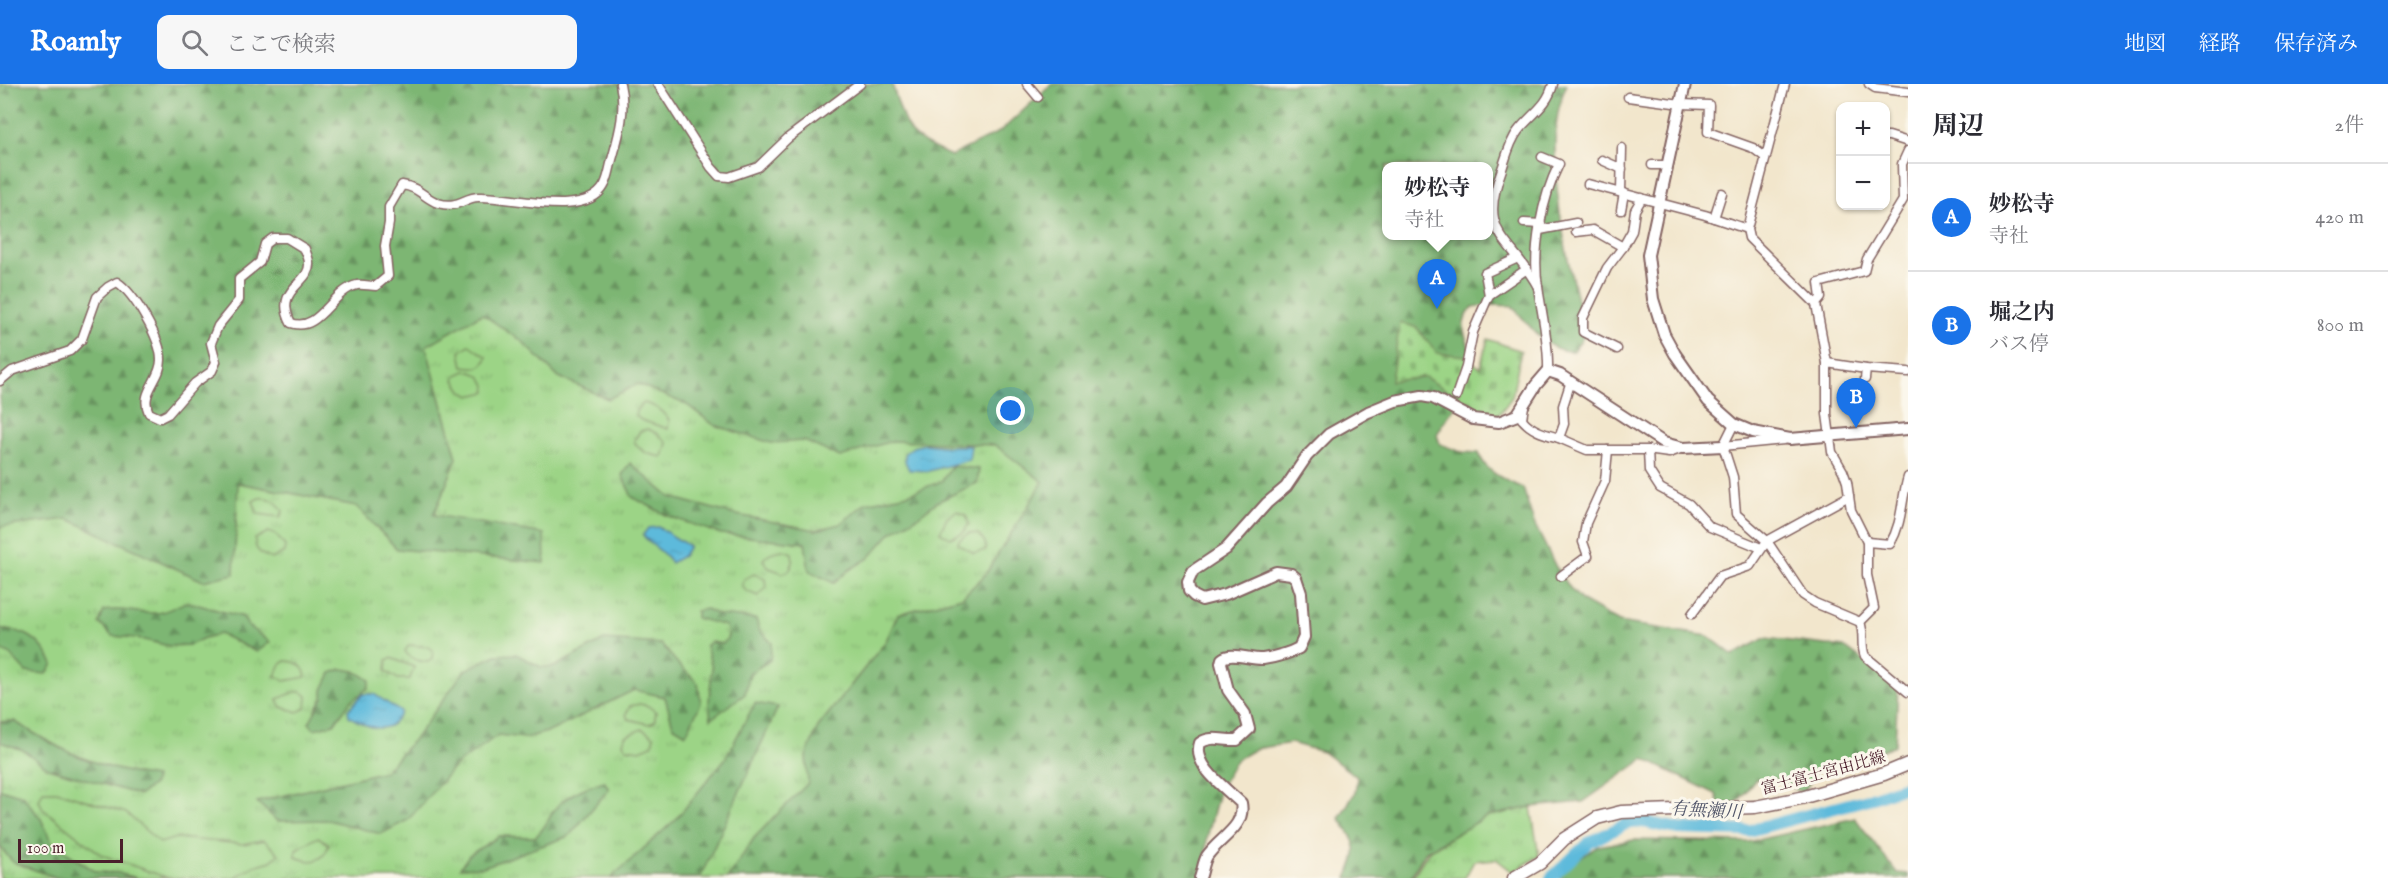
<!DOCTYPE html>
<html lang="ja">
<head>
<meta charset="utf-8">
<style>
  :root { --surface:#fff; --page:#f7f7f7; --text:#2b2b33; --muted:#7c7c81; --line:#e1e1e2; --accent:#1a73e8 }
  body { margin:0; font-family:"IM FELL English","Noto Serif JP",serif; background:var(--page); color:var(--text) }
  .controls { position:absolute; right:18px; top:18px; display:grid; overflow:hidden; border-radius:12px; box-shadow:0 2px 4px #0004 }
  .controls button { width:54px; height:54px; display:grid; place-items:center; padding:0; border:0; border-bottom:2px solid var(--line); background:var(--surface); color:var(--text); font:30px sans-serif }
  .scale { position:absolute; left:18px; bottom:15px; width:105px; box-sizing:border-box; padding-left:6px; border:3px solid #4a1f2b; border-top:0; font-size:16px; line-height:21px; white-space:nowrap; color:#4a1f2b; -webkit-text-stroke:4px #fbf7ec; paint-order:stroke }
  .you { position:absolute; left:1011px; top:327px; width:21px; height:21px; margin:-15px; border:4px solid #fff; border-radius:50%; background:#1a73e8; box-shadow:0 0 0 9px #1a73e833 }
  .badge { display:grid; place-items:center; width:39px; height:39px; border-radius:50%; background:var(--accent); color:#fff; font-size:20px; font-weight:700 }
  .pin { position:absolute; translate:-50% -50px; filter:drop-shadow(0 2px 3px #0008) }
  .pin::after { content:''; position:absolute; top:32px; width:21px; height:18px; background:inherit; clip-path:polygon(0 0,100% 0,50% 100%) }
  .popup { position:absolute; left:1382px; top:78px; width:111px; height:78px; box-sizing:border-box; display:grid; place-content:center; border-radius:12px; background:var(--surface); filter:drop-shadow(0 2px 4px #0005); font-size:20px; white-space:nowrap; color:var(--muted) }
  .popup b { font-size:22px; color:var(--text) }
  .popup::after { content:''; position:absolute; left:50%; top:100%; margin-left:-12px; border:12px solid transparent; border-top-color:var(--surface) }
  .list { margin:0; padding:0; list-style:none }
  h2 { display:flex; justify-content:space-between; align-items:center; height:78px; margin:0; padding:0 24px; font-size:26px }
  h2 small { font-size:20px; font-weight:400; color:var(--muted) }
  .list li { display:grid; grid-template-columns:39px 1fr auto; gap:18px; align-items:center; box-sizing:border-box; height:108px; padding:0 24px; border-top:2px solid var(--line) }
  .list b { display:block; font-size:22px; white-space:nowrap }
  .list p { margin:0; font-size:20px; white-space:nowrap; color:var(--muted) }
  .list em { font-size:20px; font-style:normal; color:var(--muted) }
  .icon { flex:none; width:33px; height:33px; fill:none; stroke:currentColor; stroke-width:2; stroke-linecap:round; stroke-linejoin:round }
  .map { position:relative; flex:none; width:1908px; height:794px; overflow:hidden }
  header { display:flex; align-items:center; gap:36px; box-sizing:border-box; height:84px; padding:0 30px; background:var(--accent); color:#fff }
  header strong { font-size:28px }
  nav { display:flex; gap:33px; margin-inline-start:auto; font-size:21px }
  .search { width:420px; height:54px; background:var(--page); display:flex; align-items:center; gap:15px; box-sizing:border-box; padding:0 21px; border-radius:12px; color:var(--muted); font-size:22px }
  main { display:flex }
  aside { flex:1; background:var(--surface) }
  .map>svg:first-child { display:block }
  .grass { fill:url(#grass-tufts); stroke:#737a58; stroke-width:1.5 }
  .forest { fill:url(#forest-firs); stroke:#646a4f; stroke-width:1.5; fill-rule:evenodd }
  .cemetery { fill:url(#cemetery-stones); stroke:#737a58; stroke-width:1.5 }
  .garden { fill:#9cd486; stroke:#737a58; stroke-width:1.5 }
  .water { fill:url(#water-ripples); stroke:#546c83; stroke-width:1.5 }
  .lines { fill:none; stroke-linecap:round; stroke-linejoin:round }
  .river { stroke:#5dbadb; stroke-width:12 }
  .minor-casing { stroke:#856563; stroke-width:11 }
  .tertiary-casing { stroke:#856563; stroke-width:14 }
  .primary-casing { stroke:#856563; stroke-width:15 }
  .minor { stroke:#fff; stroke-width:8 }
  .tertiary { stroke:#fff; stroke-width:10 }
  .primary { stroke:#fff; stroke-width:12 }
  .labels { text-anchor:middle; stroke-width:6; stroke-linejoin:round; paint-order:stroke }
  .street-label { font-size:16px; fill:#4a1f2b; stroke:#fbf7ec }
  .water-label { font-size:18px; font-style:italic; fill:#515569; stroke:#fbf7ec }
</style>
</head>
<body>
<header>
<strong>Roamly</strong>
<div class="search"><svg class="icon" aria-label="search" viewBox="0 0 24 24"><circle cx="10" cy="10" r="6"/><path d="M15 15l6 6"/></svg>ここで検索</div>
<nav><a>地図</a><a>経路</a><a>保存済み</a></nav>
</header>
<main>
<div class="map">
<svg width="1908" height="794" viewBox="0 0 1908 794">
  <defs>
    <pattern id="grass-tufts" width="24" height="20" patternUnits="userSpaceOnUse" patternTransform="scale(1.5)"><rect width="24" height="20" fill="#9cd486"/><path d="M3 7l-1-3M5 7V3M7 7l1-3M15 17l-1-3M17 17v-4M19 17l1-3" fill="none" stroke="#88b674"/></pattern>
    <pattern id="forest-firs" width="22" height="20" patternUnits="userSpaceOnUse" patternTransform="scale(1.5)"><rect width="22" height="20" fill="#7db673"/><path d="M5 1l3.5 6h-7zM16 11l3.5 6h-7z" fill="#68935f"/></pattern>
    <pattern id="cemetery-stones" width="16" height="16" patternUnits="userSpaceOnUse" patternTransform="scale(1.5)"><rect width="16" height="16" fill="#9cd486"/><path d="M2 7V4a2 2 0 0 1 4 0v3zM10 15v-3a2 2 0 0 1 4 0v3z" fill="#88b674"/></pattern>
    <pattern id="water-ripples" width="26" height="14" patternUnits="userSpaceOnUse" patternTransform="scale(1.5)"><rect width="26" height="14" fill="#5dbadb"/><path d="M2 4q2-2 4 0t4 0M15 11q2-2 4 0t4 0" fill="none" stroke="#529fbc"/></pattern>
  </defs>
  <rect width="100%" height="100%" fill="#fbf7ec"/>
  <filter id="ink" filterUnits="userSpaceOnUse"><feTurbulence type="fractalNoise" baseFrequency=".0167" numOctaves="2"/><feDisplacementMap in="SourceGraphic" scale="12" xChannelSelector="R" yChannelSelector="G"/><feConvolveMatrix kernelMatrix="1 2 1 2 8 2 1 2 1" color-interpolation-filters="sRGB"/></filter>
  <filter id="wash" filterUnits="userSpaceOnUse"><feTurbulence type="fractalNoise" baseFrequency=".008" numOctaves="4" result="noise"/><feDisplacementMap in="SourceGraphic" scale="24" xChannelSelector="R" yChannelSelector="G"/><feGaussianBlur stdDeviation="1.35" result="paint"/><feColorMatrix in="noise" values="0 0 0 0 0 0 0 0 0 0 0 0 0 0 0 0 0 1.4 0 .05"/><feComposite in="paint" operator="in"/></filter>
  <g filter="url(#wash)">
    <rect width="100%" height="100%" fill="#f2e6cc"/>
    <g class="grass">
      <path d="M482,230L1063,357L1047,794H0V385Z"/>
      <path d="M1531,723L1539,772L1513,788L1496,775L1474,777L1465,794H1412L1428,768L1487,730Z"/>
    </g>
    <g class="forest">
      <path d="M0,0H892C907,47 904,51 951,72L1001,47L1052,0H1567C1538,58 1569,186 1585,248L1581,257L1573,267C1546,269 1529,240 1512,222L1494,221L1473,223C1452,248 1473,253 1471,280C1469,318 1450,322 1437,351L1440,360L1462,368L1479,369C1484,388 1507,397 1523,404L1534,439L1556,483L1570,504L1582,517L1619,538L1708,552L1733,571L1765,554L1844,563L1898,602L1895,661L1863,674L1821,681L1803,709L1776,695H1756L1736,720H1719L1716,710L1644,675L1583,718L1531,723L1486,733L1426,767L1410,794H1347C1361,764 1357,760 1339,734L1355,709L1357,693L1323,668L1291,659L1255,665L1236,676L1220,704L1207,754L1204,794H728L754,754L808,699L806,672L818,643L886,557L898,530L962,513L985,491L1043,398L995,361L892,357L840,373L804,357L771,359L714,341L687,321L638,300L608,315L557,292L523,258L482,230L426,262L457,374L434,431L544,450L545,479L397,465L356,422L238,399L234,490L203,497L68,435L0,443ZM1386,82H1488V152H1386Z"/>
      <path d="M630,379L670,413L732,430L816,446L840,440L866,419L908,410L942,397L951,382L979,385L977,399L937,418L916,434L892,448L869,474L849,486L834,499L809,487L805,459L721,450L668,432L632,413L622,391Z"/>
      <path d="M187,518L243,533L248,542L270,558L257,568L220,550L204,554L190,561L169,562L136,554L112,552L99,539L104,527C121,523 138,530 156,529C167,529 176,521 187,518Z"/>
      <path d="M706,525L719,531L756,535L760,547L772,559L770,576L750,589L745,610L711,635L709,618L712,584L706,561L711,558L723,560L728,553L726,542L696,534V527Z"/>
      <path d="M0,545C6,547 13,546 19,548C36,552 46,566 53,580L47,590L26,588L9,570L0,566Z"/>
      <path d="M604,556L661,560L679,581L698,599L701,619L686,650L673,642L665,613L634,606L551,647L525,654L498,651L456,681L408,736L381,750L328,736L277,737L257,718L385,687L416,653L465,586L496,571L516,570L541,583H554Z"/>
      <path d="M342,585L355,587L370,596L368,604L350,618L334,640L314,645L309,639L323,613V606L331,589Z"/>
      <path d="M755,619L778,623L700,794H611L676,735L725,675Z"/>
      <path d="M14,637C61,667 99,685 155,693L153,701L140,711L48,684L23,666L0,658V638Z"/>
      <path d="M604,697L609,705L569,752L483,783L460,784L469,771L499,752L535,753C546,744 547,737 554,726C566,710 586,703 604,697Z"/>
      <path d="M0,705L23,712L41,735L52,759L96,788L117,789L137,794H57L13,778L0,763Z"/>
      <path d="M1855,734L1897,789L1908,790V794H1548L1598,762L1634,756L1748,758Z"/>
    </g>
    <path class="cemetery" d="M1400,238L1417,244L1437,269L1466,272L1480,284L1488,255L1521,267L1512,313L1495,336L1425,293L1391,297Z"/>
    <g class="garden">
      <path d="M469,261L487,273C483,286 475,284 463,282L460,268Z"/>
      <path d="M465,287C478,288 486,294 487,308L470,312L463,308L455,296L457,291Z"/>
      <path d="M644,319C656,322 661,326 669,336L668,345L641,336L635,331L637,325Z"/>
      <path d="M648,345L658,350L667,359L663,373C650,371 641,369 634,357L640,347Z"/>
      <path d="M259,414C269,413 279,418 283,428L280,433L258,430L253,417Z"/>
      <path d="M956,427L966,431L969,440L963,449L950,454L940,448L947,434Z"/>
      <path d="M268,448L276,451L285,462L284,468L272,475C262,471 254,467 255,455Z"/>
      <path d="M969,449L978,450L985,458L986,466L974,469L958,460L959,456Z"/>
      <path d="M784,466L792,469L793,478L790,486L783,489L769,484L763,476C768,468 775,467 784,466Z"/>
      <path d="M754,490L765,495L766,504L758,512L746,507L742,501L744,495Z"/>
      <path d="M409,561L428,563L433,566L432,575L428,578C420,578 409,575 405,567Z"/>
      <path d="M391,574L414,583L410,595H398L386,587L387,576Z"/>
      <path d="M286,577C297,578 304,581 306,593L285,597L275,592L281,580Z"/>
      <path d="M295,608H302L307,612L306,624L298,628L282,623L277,615Z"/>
      <path d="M640,620L648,622L656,628L654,638L649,640L628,635L626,630L630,622Z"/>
      <path d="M642,645L654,652L652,661L640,666L626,664L623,659L625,652Z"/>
      <path d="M43,707H57L126,729L160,759L176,754L243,760L264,756L279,770L271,777L254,782L234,794H168L102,771L43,725L39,716Z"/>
      <path d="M318,753L329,760C324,778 312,780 296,773V765Z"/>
    </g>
    <g class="water">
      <path d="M925,360L944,362H971L969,376L929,387L909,386L905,377V369L913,363Z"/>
      <path d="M658,443L689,462L683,472L671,479C664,466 651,463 643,451L648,444Z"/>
      <path d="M363,610H374L401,628C390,654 366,643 349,632L348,626Z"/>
    </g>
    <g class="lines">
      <path class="river" d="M1551,794L1588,759L1628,739L1644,738L1679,745L1748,747L1872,714L1908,701"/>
    </g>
  </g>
  <g filter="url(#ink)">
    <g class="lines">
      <defs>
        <g id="minor">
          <path d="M658,0L711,83L719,92L729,93L758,83L788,54L860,0"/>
          <path d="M1027,0L1038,13"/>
          <path d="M1785,0L1747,145L1749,154L1816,220L1827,279V330L1832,368L1843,387L1847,398L1851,426L1867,458V491L1874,524L1860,538"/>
          <path d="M1869,0L1875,4L1908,8"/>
          <path d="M1628,13L1681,20L1709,21L1708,48L1753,64L1765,73"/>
          <path d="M1886,52H1889L1908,58"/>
          <path d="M1542,73L1559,80C1542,114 1532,166 1538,203C1542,231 1549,259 1548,287"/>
          <path d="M1602,76L1622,85"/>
          <path d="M1652,81H1667"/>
          <path d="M1588,100L1705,131L1747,145"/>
          <path d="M1621,108L1622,64"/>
          <path d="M1621,126L1624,109"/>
          <path d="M1714,134L1722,109"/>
          <path d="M1524,139L1541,140"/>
          <path d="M1540,146L1576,139"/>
          <path d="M1576,148L1593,146L1623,163"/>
          <path d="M1538,203C1509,151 1477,152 1502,85C1506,73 1510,57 1518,47C1531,30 1548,22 1553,0"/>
          <path d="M1489,211L1527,185"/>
          <path d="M1816,220L1821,214L1819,199L1864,187L1867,175L1903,116L1902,80L1908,67"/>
          <path d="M1617,265L1583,248V234L1607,184L1623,163L1632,147L1635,126L1642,114"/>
          <path d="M1827,279L1866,285L1908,288"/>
          <path d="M1865,295L1866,285"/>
          <path d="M0,297L12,287L70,267L82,255L97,213L108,203L117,198C134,209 161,255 161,276C161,296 139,308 149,329L160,334L168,330L195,299L212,287L216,278L211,259L218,242L239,216V195L260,178L265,160L273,154H287L305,165C306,169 309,174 309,179C311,200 273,204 291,239C320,249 331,207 357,201C363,200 370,202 376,202L388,192L385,162L389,139V123L402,101C419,103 424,114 438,119C458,125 463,114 478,113C508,111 585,136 604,102C609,94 610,81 613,72C620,47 626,25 620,0"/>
          <path d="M1570,300L1563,322L1564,340L1559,354L1587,366H1647L1669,369L1683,364"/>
          <path d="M1456,312L1466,283L1473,248L1489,211L1485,189L1518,174"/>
          <path d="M1524,322L1522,335C1532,347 1545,350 1559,354"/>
          <path d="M1734,340L1723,362L1733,393L1736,430L1767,457L1803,511L1815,519L1860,538C1865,551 1860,561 1865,572L1908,608"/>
          <path d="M1723,362L1784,356"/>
          <path d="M1648,366L1649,387L1660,404L1689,420L1710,443L1761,464"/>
          <path d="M1867,458L1890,460C1903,438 1901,416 1908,393"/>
          <path d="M1561,492L1588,472L1583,458L1586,439L1605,397L1608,366"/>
          <path d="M1692,530L1720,492L1750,482L1767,457L1849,412"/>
        </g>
        <g id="tertiary">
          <path d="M1685,0L1648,171L1653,215L1664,250L1675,270L1708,317L1734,340L1753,348L1790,355L1908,345"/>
          <path d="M1200,794C1203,786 1203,779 1207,772C1219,754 1246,743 1241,719C1227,705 1192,682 1200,659C1211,651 1224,657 1237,656L1249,645L1245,630L1228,606L1221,579L1222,575C1230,567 1251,576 1263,575C1275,573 1288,570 1299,564L1304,553L1301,509L1296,494L1291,490L1276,488L1226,510L1202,516L1194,512L1189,507L1188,498L1193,487L1226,465L1267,419L1286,403L1307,372L1329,350L1368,328L1395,317L1422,312L1433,314L1473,335L1499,338L1517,331L1536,301L1548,287L1560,291L1664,359L1683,364L1723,362"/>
        </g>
        <path id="primary" d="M1514,794L1540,779L1564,755L1597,734L1621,728L1755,723L1801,714L1884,690L1908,680"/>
      </defs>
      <use href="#minor" class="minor-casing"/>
      <use href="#tertiary" class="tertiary-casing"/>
      <use href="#primary" class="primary-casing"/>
      <use href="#minor" class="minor"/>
      <use href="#tertiary" class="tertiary"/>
      <use href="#primary" class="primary"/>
    </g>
  </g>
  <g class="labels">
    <g class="street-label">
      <text transform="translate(1823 688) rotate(-15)" y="6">富士富士宮由比線</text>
    </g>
    <g class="water-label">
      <text transform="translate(1706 726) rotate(3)" y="6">有無瀬川</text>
    </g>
  </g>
</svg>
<div class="controls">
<button>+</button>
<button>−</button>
</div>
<div class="scale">100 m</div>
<div class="you"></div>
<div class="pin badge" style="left:1437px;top:225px">A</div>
<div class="popup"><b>妙松寺</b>寺社</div>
<div class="pin badge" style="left:1856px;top:344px">B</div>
</div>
<aside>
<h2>周辺<small>2件</small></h2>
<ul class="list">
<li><span class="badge">A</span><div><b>妙松寺</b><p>寺社</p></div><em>420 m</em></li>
<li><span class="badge">B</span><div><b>堀之内</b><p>バス停</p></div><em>800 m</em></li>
</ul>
</aside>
</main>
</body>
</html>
